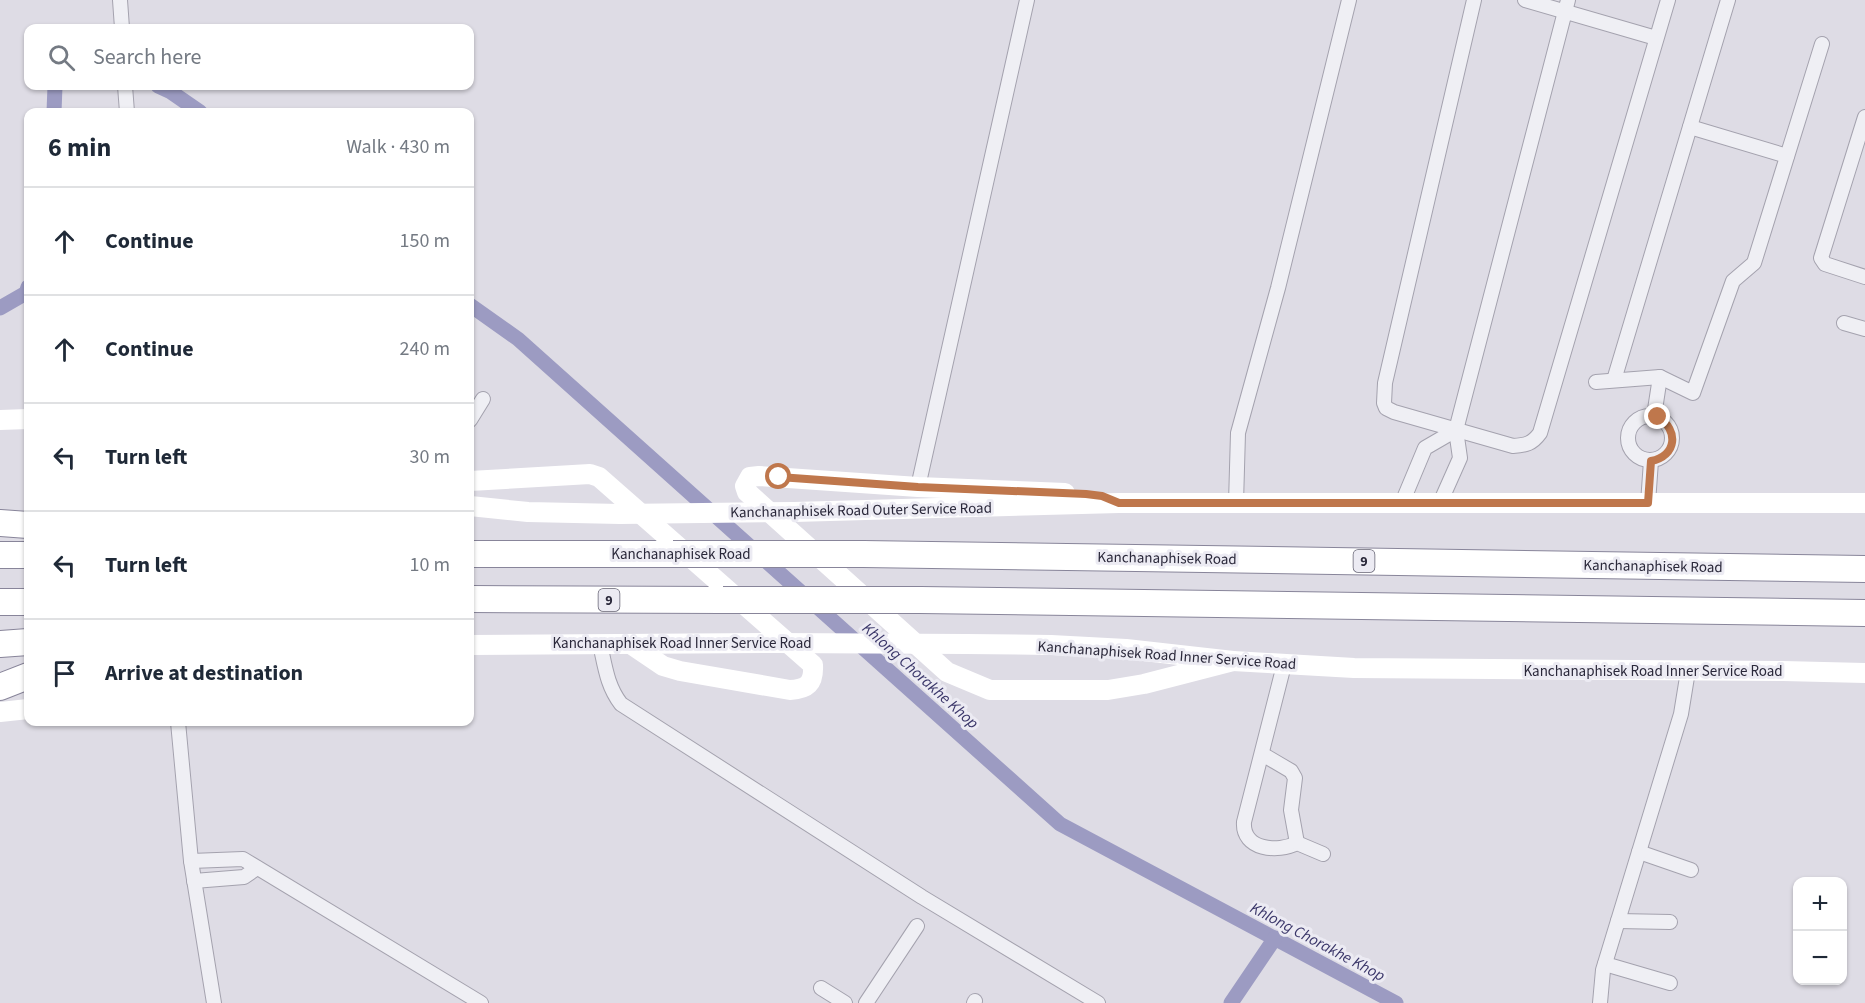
<!DOCTYPE html>
<html lang="en">
<head>
<meta charset="utf-8">
<style>
  :root { --surface:#fff; --page:#f6f6f7; --text:#1f2937; --muted:#747a83; --line:#e0e1e3 }
  body { margin:0; font-family:"Source Sans 3",sans-serif; background:var(--page); color:var(--text) }
  .controls { position:absolute; right:18px; bottom:18px; display:grid; overflow:hidden; border-radius:12px; box-shadow:0 2px 4px #0004 }
  .controls button { width:54px; height:54px; display:grid; place-items:center; padding:0; border:0; border-bottom:2px solid var(--line); background:var(--surface); color:var(--text); font:30px sans-serif }
  .stop { position:absolute; width:18px; height:18px; margin:-14px; border:4px solid #bf774c; border-radius:50%; background:#fff }
  .stop.end { background:#bf774c; border-color:#fff; box-shadow:0 2px 6px #0008 }
  .list { margin:0; padding:0; list-style:none }
  h2 { display:flex; justify-content:space-between; align-items:center; height:78px; margin:0; padding:0 24px; font-size:26px }
  h2 small { font-size:20px; font-weight:400; color:var(--muted) }
  .list li { display:grid; grid-template-columns:39px 1fr auto; gap:18px; align-items:center; box-sizing:border-box; height:108px; padding:0 24px; border-top:2px solid var(--line) }
  .list b { display:block; font-size:22px; white-space:nowrap }
  .list em { font-size:20px; font-style:normal; color:var(--muted) }
  .icon { flex:none; width:33px; height:33px; fill:none; stroke:currentColor; stroke-width:2; stroke-linecap:round; stroke-linejoin:round }
  .map { position:relative; flex:none; width:1865px; height:1003px; overflow:hidden }
  .search { position:absolute; background:var(--surface); box-shadow:0 2px 4px #0004; left:24px; top:24px; width:450px; height:66px; display:flex; align-items:center; gap:15px; box-sizing:border-box; padding:0 21px; border-radius:12px; color:var(--muted); font-size:22px }
  .panel { position:absolute; background:var(--surface); box-shadow:0 2px 4px #0004; left:24px; top:108px; width:450px; height:618px; border-radius:12px }
  .map>svg:first-child { display:block }
  .lines { fill:none; stroke-linecap:round; stroke-linejoin:round }
  .canal { stroke:#9c9bc2; stroke-width:15 }
  .street-casing { stroke:#a4a2ae; stroke-width:16 }
  .highway-casing { stroke:#88859a; stroke-width:28 }
  .street { stroke:#efeff4; stroke-width:14 }
  .secondary { stroke:#fff; stroke-width:20 }
  .highway { stroke:#fff; stroke-width:26 }
  .highway-bridge-casing { stroke:#88859a; stroke-width:28; stroke-linecap:butt }
  .secondary-bridge { stroke:#fff; stroke-width:20 }
  .highway-bridge { stroke:#fff; stroke-width:26 }
  .route { stroke:#bf774c; stroke-width:8 }
  .labels { text-anchor:middle; stroke-width:6; stroke-linejoin:round; paint-order:stroke }
  .shield { fill:#ecebf3; stroke:#646272; stroke-width:1.5 }
  .shield-label { font-size:14px; font-weight:bold; fill:#2a283a }
  .street-label { font-size:15px; fill:#2a283a; stroke:#ecebf3 }
  .water-label { font-size:16px; font-style:italic; fill:#3a3669; stroke:#ecebf3 }
</style>
</head>
<body>
<div class="map">
<svg width="1865" height="1003" viewBox="0 0 1865 1003">
  <rect width="100%" height="100%" fill="#dedce5"/>
  <g class="lines">
    <g class="canal">
      <path d="M158,86L171,92L200,112"/>
      <path d="M54,112L55,86"/>
      <path d="M470,305L518,339L1060,824L1396,1003"/>
      <path d="M0,308L26,293L28,287"/>
      <path d="M1231,1003L1275,938"/>
    </g>
    <defs>
      <g id="street">
        <path d="M120,0L122,28"/>
        <path d="M1474,0L1385,383L1384,403L1386,408L1394,412L1513,446C1526,445 1532,444 1540,433L1668,0"/>
        <path d="M1525,0L1656,38"/>
        <path d="M125,86L127,112"/>
        <path d="M1865,117L1821,258L1825,264L1865,277"/>
        <path d="M1690,127L1787,156"/>
        <path d="M1844,323L1865,329"/>
        <path d="M1614,380L1728,0"/>
        <path d="M1596,382L1660,377L1693,393L1733,281L1754,263L1822,44"/>
        <circle cx="1650" cy="438" r="22"/>
        <path d="M1654,416L1660,377"/>
        <path d="M470,420L483,399"/>
        <path d="M1456,430L1568,0"/>
        <path d="M918,487L1027,0"/>
        <path d="M1236,503L1238,433L1278,288L1349,0"/>
        <path d="M1402,503L1425,448L1456,430L1460,458L1440,503"/>
        <path d="M1648,503L1651,461"/>
        <path d="M600,644C605,666 607,686 621,704L922,897L1098,1003"/>
        <path d="M1284,665L1244,822C1242,850 1278,853 1297,843L1323,854"/>
        <path d="M178,722L191,861L214,1003"/>
        <path d="M1262,754L1291,771L1295,778L1291,810L1297,843"/>
        <path d="M1639,852L1691,870"/>
        <path d="M191,861L243,859L481,1003"/>
        <path d="M194,881L244,877L257,868"/>
        <path d="M1618,921L1670,922"/>
        <path d="M1605,964L1670,983"/>
        <path d="M821,988L845,1003"/>
        <path d="M866,1003L917,926"/>
        <path d="M974,1003L975,1001"/>
        <path d="M1600,1003L1603,970L1681,714L1688,671"/>
      </g>
      <g id="highway">
        <path d="M0,523L28,525"/>
        <path d="M470,554H673"/>
        <path d="M863,554L1865,569"/>
        <path d="M0,555H28"/>
        <path d="M470,599L723,600"/>
        <path d="M920,600L1865,613"/>
        <path d="M0,602H28"/>
        <path d="M0,644L28,642"/>
        <path d="M0,687L28,676"/>
      </g>
    </defs>
    <use href="#street" class="street-casing"/>
    <use href="#highway" class="highway-casing"/>
    <use href="#street" class="street"/>
    <g class="secondary">
      <path d="M0,420L28,419"/>
      <path d="M470,481L590,474L599,477L813,665C814,684 807,689 790,690L680,671L663,666L632,645"/>
      <path d="M1065,493L918,487L759,476L750,477L745,486L747,492L947,672L990,690H1108L1144,684L1233,661"/>
      <path d="M470,506L528,512L620,514"/>
      <path d="M794,512L1119,503H1865"/>
      <path d="M966,644L1051,645L1126,649L1233,661L1354,668L1783,671L1865,673"/>
      <path d="M470,645L775,643"/>
      <path d="M0,712L28,709"/>
    </g>
    <use href="#highway" class="highway"/>
    <defs>
      <g id="highway-bridge">
        <path d="M673,554H863"/>
        <path d="M723,600H920"/>
      </g>
    </defs>
    <use href="#highway-bridge" class="highway-bridge-casing"/>
    <g class="secondary-bridge">
      <path d="M620,514L794,512"/>
      <path d="M775,643L966,644"/>
    </g>
    <use href="#highway-bridge" class="highway-bridge"/>
  </g>
  <g class="lines">
    <path class="route" d="M779,477L918,487L1086,494L1102,496L1119,503H1648L1651,461C1677,456 1679,430 1658,417"/>
  </g>
  <g class="labels">
    <g class="shield">
      <rect x="1353.5" y="550" width="21" height="22" rx="4.5"/>
      <rect x="598.5" y="589" width="21" height="22" rx="4.5"/>
    </g>
    <g class="shield-label">
      <text x="1364" y="566">9</text>
      <text x="609" y="605">9</text>
    </g>
    <g class="street-label">
      <text transform="translate(861 510) rotate(-1)" y="5">Kanchanaphisek Road Outer Service Road</text>
      <text x="681" y="559">Kanchanaphisek Road</text>
      <text transform="translate(1167 558) rotate(1)" y="5">Kanchanaphisek Road</text>
      <text transform="translate(1653 566) rotate(1)" y="5">Kanchanaphisek Road</text>
      <text x="682" y="648">Kanchanaphisek Road Inner Service Road</text>
      <text transform="translate(1167 655) rotate(4)" y="5">Kanchanaphisek Road Inner Service Road</text>
      <text x="1653" y="676">Kanchanaphisek Road Inner Service Road</text>
    </g>
    <g class="water-label">
      <text transform="translate(921 675) rotate(42)" y="6">Khlong Chorakhe Khop</text>
      <text transform="translate(1318 941) rotate(28)" y="6">Khlong Chorakhe Khop</text>
    </g>
  </g>
</svg>
<div class="controls">
<button>+</button>
<button>−</button>
</div>
<div class="stop" style="left:779px;top:477px"></div>
<div class="stop end" style="left:1658px;top:417px"></div>
<div class="search"><svg class="icon" aria-label="search" viewBox="0 0 24 24"><circle cx="10" cy="10" r="6"/><path d="M15 15l6 6"/></svg>Search here</div>
<section class="panel">
<h2>6 min<small>Walk · 430 m</small></h2>
<ul class="list">
<li><svg class="icon" aria-label="ahead" viewBox="0 0 24 24"><path d="M12 20V5M6 11l6-6 6 6"/></svg><div><b>Continue</b></div><em>150 m</em></li>
<li><svg class="icon" aria-label="ahead" viewBox="0 0 24 24"><path d="M12 20V5M6 11l6-6 6 6"/></svg><div><b>Continue</b></div><em>240 m</em></li>
<li><svg class="icon" aria-label="left" viewBox="0 0 24 24"><path d="M17 20v-9H6M10 6l-5 5 5 5"/></svg><div><b>Turn left</b></div><em>30 m</em></li>
<li><svg class="icon" aria-label="left" viewBox="0 0 24 24"><path d="M17 20v-9H6M10 6l-5 5 5 5"/></svg><div><b>Turn left</b></div><em>10 m</em></li>
<li><svg class="icon" aria-label="arrive" viewBox="0 0 24 24"><path d="M6 21V4h12l-3 4 3 4H6"/></svg><div><b>Arrive at destination</b></div></li>
</ul>
</section>
</div>
</body>
</html>
